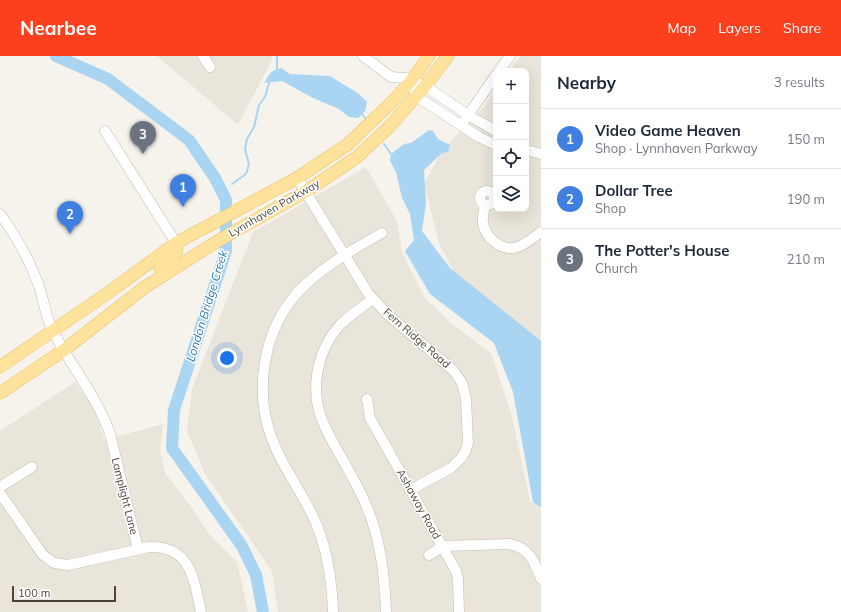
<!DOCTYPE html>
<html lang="en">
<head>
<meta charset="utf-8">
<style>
  :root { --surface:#fff; --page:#f2f2f3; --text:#1f2937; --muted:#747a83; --line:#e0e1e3; --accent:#fc3f1d }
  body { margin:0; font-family:Mulish,sans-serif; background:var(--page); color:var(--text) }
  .controls { position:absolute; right:12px; top:12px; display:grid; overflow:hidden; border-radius:8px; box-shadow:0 4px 16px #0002 }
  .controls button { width:36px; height:36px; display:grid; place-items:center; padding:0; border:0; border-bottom:1px solid var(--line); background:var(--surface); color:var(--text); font:20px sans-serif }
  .scale { position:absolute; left:12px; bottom:10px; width:104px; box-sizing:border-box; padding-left:4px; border:2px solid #4b4439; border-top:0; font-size:11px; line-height:14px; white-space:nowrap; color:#4b4439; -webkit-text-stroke:3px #fff; paint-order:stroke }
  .you { position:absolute; left:227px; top:302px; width:14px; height:14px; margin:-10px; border:3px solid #fff; border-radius:50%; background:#1a73e8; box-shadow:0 0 0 6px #1a73e833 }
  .badge { display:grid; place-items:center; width:26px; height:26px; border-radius:50%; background:var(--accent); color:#fff; font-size:13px; font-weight:700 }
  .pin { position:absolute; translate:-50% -33px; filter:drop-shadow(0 1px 2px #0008) }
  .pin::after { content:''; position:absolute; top:21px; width:14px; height:12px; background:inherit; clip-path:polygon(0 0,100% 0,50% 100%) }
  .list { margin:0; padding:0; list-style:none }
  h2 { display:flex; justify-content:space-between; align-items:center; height:52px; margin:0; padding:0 16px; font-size:17px }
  h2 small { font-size:13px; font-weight:400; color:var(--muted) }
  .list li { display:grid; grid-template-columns:26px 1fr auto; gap:12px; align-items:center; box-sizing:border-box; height:60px; padding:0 16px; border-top:1px solid var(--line) }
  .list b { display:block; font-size:15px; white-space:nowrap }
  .list p { margin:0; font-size:13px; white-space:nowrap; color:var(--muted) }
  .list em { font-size:13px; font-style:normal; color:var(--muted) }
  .icon { flex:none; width:22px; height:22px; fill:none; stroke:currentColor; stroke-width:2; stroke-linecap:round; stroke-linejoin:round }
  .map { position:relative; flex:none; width:541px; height:556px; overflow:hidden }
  header { display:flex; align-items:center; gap:24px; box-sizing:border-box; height:56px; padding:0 20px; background:var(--accent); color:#fff }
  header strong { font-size:19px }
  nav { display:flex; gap:22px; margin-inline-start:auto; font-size:14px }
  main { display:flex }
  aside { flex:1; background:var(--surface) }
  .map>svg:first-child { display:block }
  .residential { fill:#eae5da }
  .water { fill:#a9d4f2 }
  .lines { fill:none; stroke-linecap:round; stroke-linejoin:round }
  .stream { stroke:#a9d4f2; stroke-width:2 }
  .river { stroke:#a9d4f2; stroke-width:12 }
  .minor-casing { stroke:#c2bbae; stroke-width:11 }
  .major-casing { stroke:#e6c16a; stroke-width:13 }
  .minor { stroke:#fff; stroke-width:10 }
  .major { stroke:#ffe39c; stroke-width:12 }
  .labels { text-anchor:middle; stroke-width:3; stroke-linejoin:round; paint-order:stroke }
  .street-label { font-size:11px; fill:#4b4439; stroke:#fff }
  .water-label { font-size:12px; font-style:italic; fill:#2e7ab2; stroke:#fff }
</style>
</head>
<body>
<header>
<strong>Nearbee</strong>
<nav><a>Map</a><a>Layers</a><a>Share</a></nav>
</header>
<main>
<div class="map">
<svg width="541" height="556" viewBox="0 0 541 556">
  <rect width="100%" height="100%" fill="#f6f3ec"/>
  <g class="residential">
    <path d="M157,0H272V4L238,69Z"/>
    <path d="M520,0H541V288L453,214L439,187L424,128L443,93L482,53L496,34V153H526V15H510Z"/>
    <path d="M366,111L397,165L402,196L424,241L452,268L491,297L512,360L530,445L541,454V556H278L272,515L205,418L187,375L192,333L253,176Z"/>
    <path d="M75,326L95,354L104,384L163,368L160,394L165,417L192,452L208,477L237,506L248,556H0V375Z"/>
  </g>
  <g class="water">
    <path d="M281,12L290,18L330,20L359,38L367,46L365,55L358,62L349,61L339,53L313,42L282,25L264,27L271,16Z"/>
    <path d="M429,74L433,75L438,83L450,89L448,96L442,97L424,114L426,147L422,175L450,212L541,285V452L533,446L513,336L494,287L430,238L405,195L414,184L410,158L402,142L396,116L390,105L391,98L404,88L411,87Z"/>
  </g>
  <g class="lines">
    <g class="stream">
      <path d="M277,0V14"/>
      <path d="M362,58L365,62"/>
      <path d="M384,88L391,98"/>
      <path d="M232,128L246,118L249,108L245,93L247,83L254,71L259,49L265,41L269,27"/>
    </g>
    <path class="river" d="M56,0L108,23L189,84L215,122L226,144V195L174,354L172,392L242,490L256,519L263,556"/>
    <defs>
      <g id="minor">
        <path d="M203,0L210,11"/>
        <path d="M363,0L391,21L406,22L425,30L468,59L496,75"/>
        <path d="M499,15L510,0"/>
        <path d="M414,34L416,40L479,81L496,89"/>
        <path d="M464,65L496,19"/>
        <path d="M105,75L176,187"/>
        <path d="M526,94L541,98"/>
        <path d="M297,122L368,237L387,258L453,314L462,327L466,343L468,387L465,396L461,402L451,412L410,434"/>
        <circle cx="487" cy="142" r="7"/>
        <path d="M485,149C484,155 482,161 483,167C485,181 500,194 514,192C524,190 533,182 541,176"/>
        <path d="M0,158C16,180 30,205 39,230C44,245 46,263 54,277C72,312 97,340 110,378L138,493"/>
        <path d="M373,243C362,251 350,259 340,269C315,297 309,338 325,371C338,398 355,422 366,449C381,483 385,520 386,556"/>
        <path d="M367,343L370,362L456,515L458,523L459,556"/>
        <path d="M0,431L32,411"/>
        <path d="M0,437L43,499L54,507L68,509L149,491C191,489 194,524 201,556"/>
        <path d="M429,499L443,490L509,488C530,492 534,505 541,523"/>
        <path d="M333,556C332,525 328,496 316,467C305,442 289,420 277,395C251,340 261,270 306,228C329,207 355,192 382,177"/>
      </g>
      <g id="major">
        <path d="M160,213C169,206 179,200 176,187"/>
        <path d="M0,311L115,232L176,187L297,122L347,89L393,45L411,25L429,0"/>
        <path d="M0,337L64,294L145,231L221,183L305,136L357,101L390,70L425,30L448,0"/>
      </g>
    </defs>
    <use href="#minor" class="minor-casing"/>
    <use href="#major" class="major-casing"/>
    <use href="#minor" class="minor"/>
    <use href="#major" class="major"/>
  </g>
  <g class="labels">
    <g class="street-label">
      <text transform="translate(274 152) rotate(-30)" y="4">Lynnhaven Parkway</text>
      <text transform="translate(417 282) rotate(41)" y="4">Fern Ridge Road</text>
      <text transform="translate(125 440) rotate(76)" y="4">Lamplight Lane</text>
      <text transform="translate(419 448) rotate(61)" y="4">Ashaway Road</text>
    </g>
    <g class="water-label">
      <text transform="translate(207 250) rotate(-73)" y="4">London Bridge Creek</text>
    </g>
  </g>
</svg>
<div class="controls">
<button>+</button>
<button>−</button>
<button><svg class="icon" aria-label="locate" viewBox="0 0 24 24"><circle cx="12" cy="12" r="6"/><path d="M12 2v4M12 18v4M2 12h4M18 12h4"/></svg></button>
<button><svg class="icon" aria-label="layers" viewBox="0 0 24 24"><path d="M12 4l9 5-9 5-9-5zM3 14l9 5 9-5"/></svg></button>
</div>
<div class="scale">100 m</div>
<div class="you"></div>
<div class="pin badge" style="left:183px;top:151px;background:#3f7fe0">1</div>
<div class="pin badge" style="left:70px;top:178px;background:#3f7fe0">2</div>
<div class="pin badge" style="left:143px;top:98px;background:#6b7280">3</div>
</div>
<aside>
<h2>Nearby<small>3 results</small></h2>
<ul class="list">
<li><span class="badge" style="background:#3f7fe0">1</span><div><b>Video Game Heaven</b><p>Shop · Lynnhaven Parkway</p></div><em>150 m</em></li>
<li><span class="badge" style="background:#3f7fe0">2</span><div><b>Dollar Tree</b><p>Shop</p></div><em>190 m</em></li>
<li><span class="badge" style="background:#6b7280">3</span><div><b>The Potter's House</b><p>Church</p></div><em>210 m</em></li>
</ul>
</aside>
</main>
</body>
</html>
